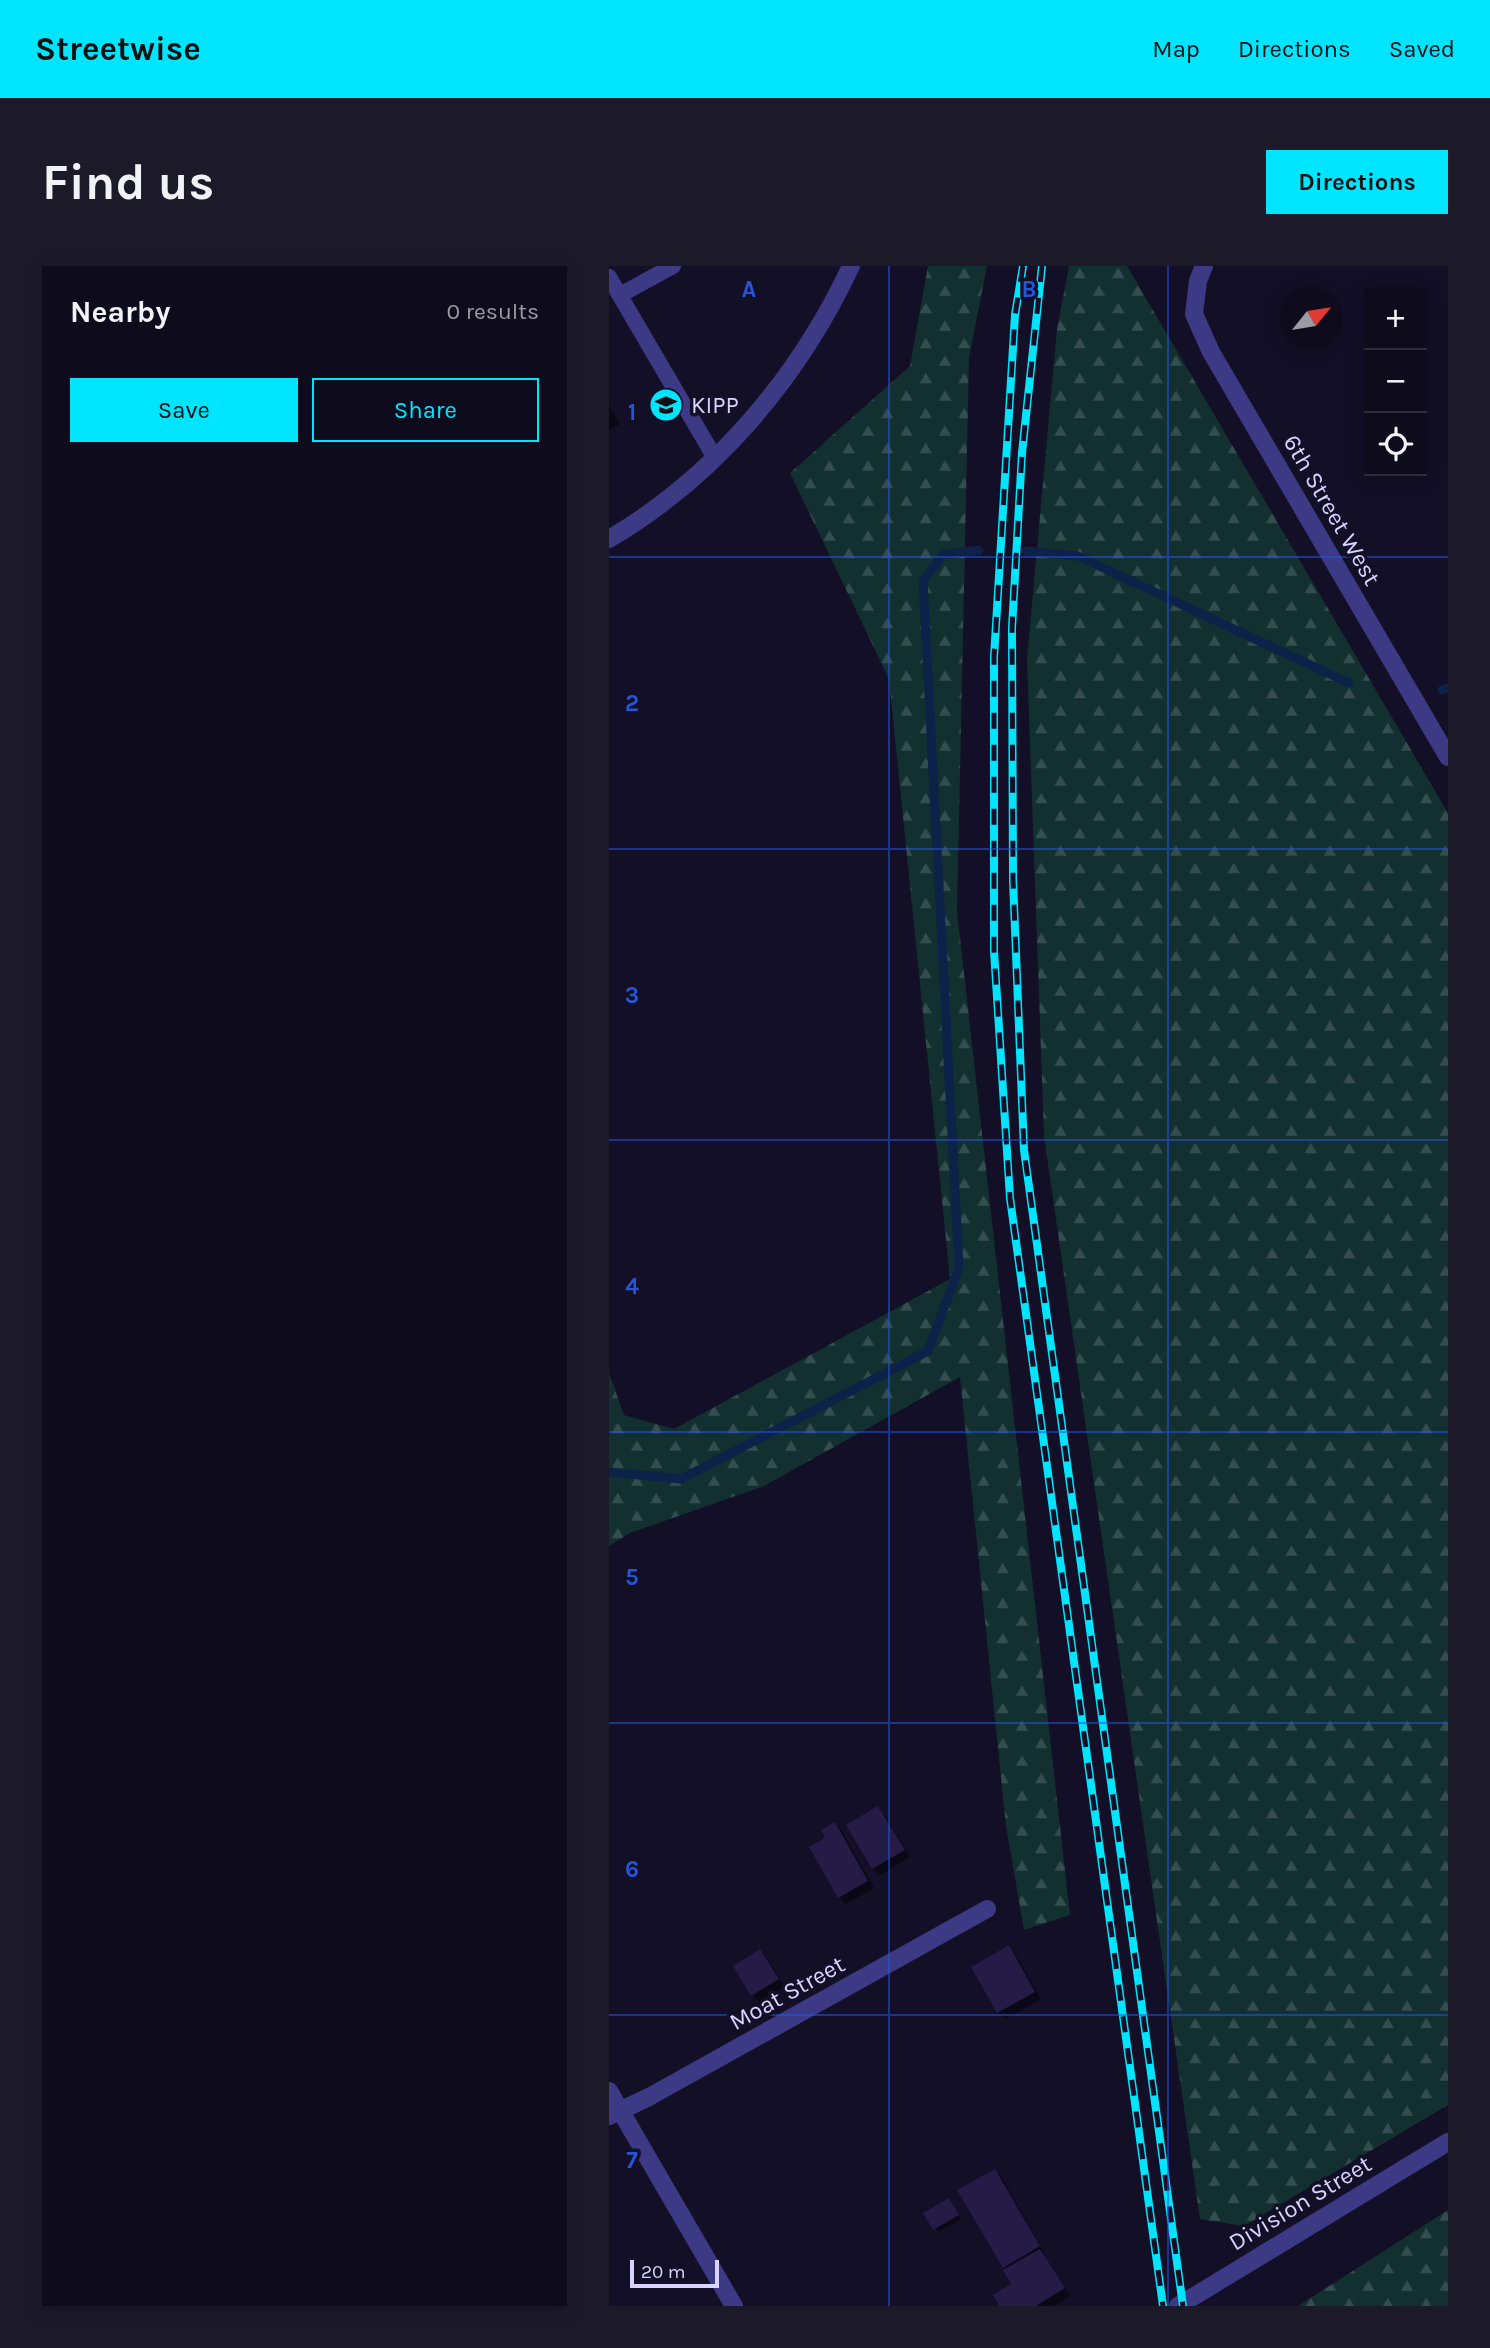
<!DOCTYPE html>
<html lang="en">
<head>
<meta charset="utf-8">
<style>
  :root { --surface:#0e0b1c; --page:#1c1929; --text:#f1f3f6; --muted:#9b9ba3; --line:#2e2b3b; --accent:#00e5ff }
  body { margin:0; font-family:Karla,sans-serif; background:var(--page); color:var(--text) }
  .controls { position:absolute; right:21px; top:21px; display:grid; overflow:hidden; border-radius:0px; box-shadow:0 4px 18px #0003 }
  .controls button { width:63px; height:63px; display:grid; place-items:center; padding:0; border:0; border-bottom:2px solid var(--line); background:var(--surface); color:var(--text); font:35px sans-serif }
  .compass { position:absolute; left:671px; top:21px; width:63px; height:63px; border-radius:50%; background:var(--surface); box-shadow:0 4px 18px #0003; rotate:60deg }
  .scale { position:absolute; left:21px; bottom:18px; width:89px; box-sizing:border-box; padding-left:7px; border:4px solid #d9d4ff; border-top:0; font-size:19px; line-height:24px; white-space:nowrap; color:#d9d4ff; -webkit-text-stroke:5px #130f26; paint-order:stroke }
  .list { margin:0; padding:0; list-style:none }
  h2 { display:flex; justify-content:space-between; align-items:center; height:91px; margin:0; padding:0 28px; font-size:30px }
  h2 small { font-size:23px; font-weight:400; color:var(--muted) }
  .actions { display:flex; gap:14px; padding:21px 28px }
  .actions a { flex:1; padding:16px 0; border:2px solid var(--accent); border-radius:0px; text-align:center; font-size:24px; color:var(--accent) }
  .actions .main { background:var(--accent); color:#111 }
  .icon { flex:none; width:38px; height:38px; fill:none; stroke:currentColor; stroke-width:2; stroke-linecap:round; stroke-linejoin:round }
  .map { position:relative; flex:none; width:839px; height:2040px; overflow:hidden; border-radius:0px }
  header { display:flex; align-items:center; gap:42px; box-sizing:border-box; height:98px; padding:0 35px; background:var(--accent); color:#111 }
  header strong { font-size:33px }
  nav { display:flex; gap:38px; margin-inline-start:auto; font-size:24px }
  .intro { display:flex; align-items:center; justify-content:space-between; box-sizing:border-box; height:168px; padding:0 42px }
  h1 { margin:0; font-size:49px }
  .button { padding:18px 32px; border-radius:0px; background:var(--accent); color:#111; font-size:24px; font-weight:700 }
  main { display:flex; gap:42px; padding:0 42px }
  aside { flex:1; background:var(--surface); border-radius:0px; box-shadow:0 4px 18px #0003 }
  .map>svg:first-child { display:block }
  .forest { fill:url(#forest-firs) }
  .shadow { fill:#0007 }
  .lines { fill:none; stroke-linecap:round; stroke-linejoin:round }
  .stream { stroke:#0c2248; stroke-width:9 }
  .building { fill:#241b47 }
  .service { stroke:#3d3a85; stroke-width:16 }
  .minor { stroke:#3d3a85; stroke-width:18 }
  .tertiary { stroke:#3d3a85; stroke-width:18 }
  .rail-casing { stroke:#00e5ff; stroke-width:8 }
  .rail { stroke:#130f26; stroke-width:5; stroke-dasharray:16; stroke-linecap:butt }
  .grid { fill:none; stroke:#2655da; stroke-width:2; stroke-opacity:0.55 }
  .labels { text-anchor:middle; stroke-width:7; stroke-linejoin:round; paint-order:stroke }
  .poi-label { font-size:24px; fill:#d9d4ff; stroke:#130f26; text-anchor:start }
  .street-label { font-size:24px; fill:#d9d4ff; stroke:#130f26 }
  .grid-label { font-size:23px; text-anchor:middle; font-weight:bold; fill:#2655da; stroke:#130f26; stroke-width:7; stroke-linejoin:round; paint-order:stroke }
</style>
</head>
<body>
<header>
<strong>Streetwise</strong>
<nav><a>Map</a><a>Directions</a><a>Saved</a></nav>
</header>
<div class="intro"><h1>Find us</h1><a class="button">Directions</a></div>
<main>
<aside>
<h2>Nearby<small>0 results</small></h2>
<ul class="list">
</ul>
<div class="actions"><a class="main">Save</a><a>Share</a></div>
</aside>
<div class="map">
<svg width="839" height="2040" viewBox="0 0 839 2040">
  <defs>
    <pattern id="forest-firs" width="22" height="20" patternUnits="userSpaceOnUse" patternTransform="scale(1.75)"><rect width="22" height="20" fill="#12302f"/><path d="M5 1l3.5 6h-7zM16 11l3.5 6h-7z" fill="#344d4e"/></pattern>
  </defs>
  <rect width="100%" height="100%" fill="#130f26"/>
  <g class="forest">
    <path d="M319,0H378L360,92L348,645L461,1649L415,1664L397,1560L351,1111L155,1220L21,1267L0,1280V1107L15,1149L65,1163L341,1013L280,413L181,207L301,100Z"/>
    <path d="M460,0H518L839,547V1839L635,1960L591,1953L435,870L418,393L448,63Z"/>
    <path d="M839,1944V2040H689Z"/>
  </g>
  <g class="shadow">
    <path d="M0,139L11,158L0,164Z"/>
    <path d="M269,1542L276,1550L301,1591L271,1609L264,1602Z"/>
    <path d="M226,1558L233,1565L265,1622L237,1638L230,1631L219,1573Z"/>
    <path d="M400,1681L407,1689L432,1733L396,1753L389,1746Z"/>
    <path d="M151,1685L158,1693L176,1721L150,1736L143,1729Z"/>
    <path d="M386,1905L393,1912L436,1988L434,1989L461,2030L445,2040H393L405,2019L395,2001Z"/>
    <path d="M343,1937L352,1953L329,1966L316,1947Z"/>
  </g>
  <g class="lines">
    <g class="stream">
      <path d="M417,285L469,290L740,417"/>
      <path d="M833,424L839,422"/>
      <path d="M0,1206L72,1213L319,1085L350,1002L314,315L334,289L370,284"/>
    </g>
  </g>
  <g class="building">
    <path d="M269,1540L296,1584L263,1603L237,1559Z"/>
    <path d="M226,1556L259,1615L229,1632L200,1581L216,1572L212,1564Z"/>
    <path d="M400,1679L426,1726L388,1747L362,1701Z"/>
    <path d="M151,1683L170,1713L142,1730L124,1700Z"/>
    <path d="M386,1903L431,1980L394,2002L348,1924Z"/>
    <path d="M340,1932L350,1949L324,1964L314,1947Z"/>
    <path d="M431,1983L456,2022L427,2040H390L384,2029L402,2018L394,2004Z"/>
  </g>
  <g class="lines">
    <g class="service">
      <path d="M0,11L106,192"/>
      <path d="M11,29L64,0"/>
    </g>
    <g class="minor">
      <path d="M595,0L589,15L585,48L602,86L839,491"/>
      <path d="M0,1825L125,2040"/>
      <path d="M0,1850L40,1831L378,1643"/>
      <path d="M569,2040L839,1876"/>
    </g>
    <path class="tertiary" d="M0,273C107,210 190,111 242,0"/>
    <defs>
      <g id="rail">
        <path d="M414,0L406,49L385,391V685L401,932L554,2040"/>
        <path d="M433,0L413,187L403,362L404,614L415,884L574,2040"/>
      </g>
    </defs>
    <use href="#rail" class="rail-casing"/>
    <use href="#rail" class="rail"/>
  </g>
  <path class="grid" d="M280,0V2040M559,0V2040M0,291H839M0,583H839M0,874H839M0,1166H839M0,1457H839M0,1749H839"/>
  <defs>
    <symbol id="school-disc" viewBox="-11 -11 22 22"><circle r="9.5" fill="#00e5ff" stroke="#130f26"/><path d="M0-5L7-2L0 1L-7-2ZM-4 1L0 2.5L4 1V4Q0 6-4 4Z" fill="#111"/></symbol>
  </defs>
  <g fill-rule="evenodd">
    <use href="#school-disc" x="38" y="120" width="38" height="38"/>
  </g>
  <g class="labels">
    <g class="poi-label">
      <text x="82" y="147">KIPP</text>
    </g>
    <g class="street-label">
      <text transform="translate(723 244) rotate(60)" y="8">6th Street West</text>
      <text transform="translate(178 1727) rotate(-29)" y="8">Moat Street</text>
      <text transform="translate(691 1937) rotate(-31)" y="8">Division Street</text>
    </g>
  </g>
  <g class="grid-label">
    <text x="140" y="31">A</text>
    <text x="420" y="31">B</text>
    <text x="23" y="154">1</text>
    <text x="23" y="445">2</text>
    <text x="23" y="737">3</text>
    <text x="23" y="1028">4</text>
    <text x="23" y="1319">5</text>
    <text x="23" y="1611">6</text>
    <text x="23" y="1902">7</text>
  </g>
</svg>
<div class="controls">
<button>+</button>
<button>−</button>
<button><svg class="icon" aria-label="locate" viewBox="0 0 24 24"><circle cx="12" cy="12" r="6"/><path d="M12 2v4M12 18v4M2 12h4M18 12h4"/></svg></button>
</div>
<svg class="compass" viewBox="-18 -18 36 36"><path d="M0-13l5 13h-10z" fill="#e53935"/><path d="M0 13l5-13h-10z" fill="#9b9ba3"/></svg>
<div class="scale">20 m</div>
</div>
</main>
</body>
</html>
